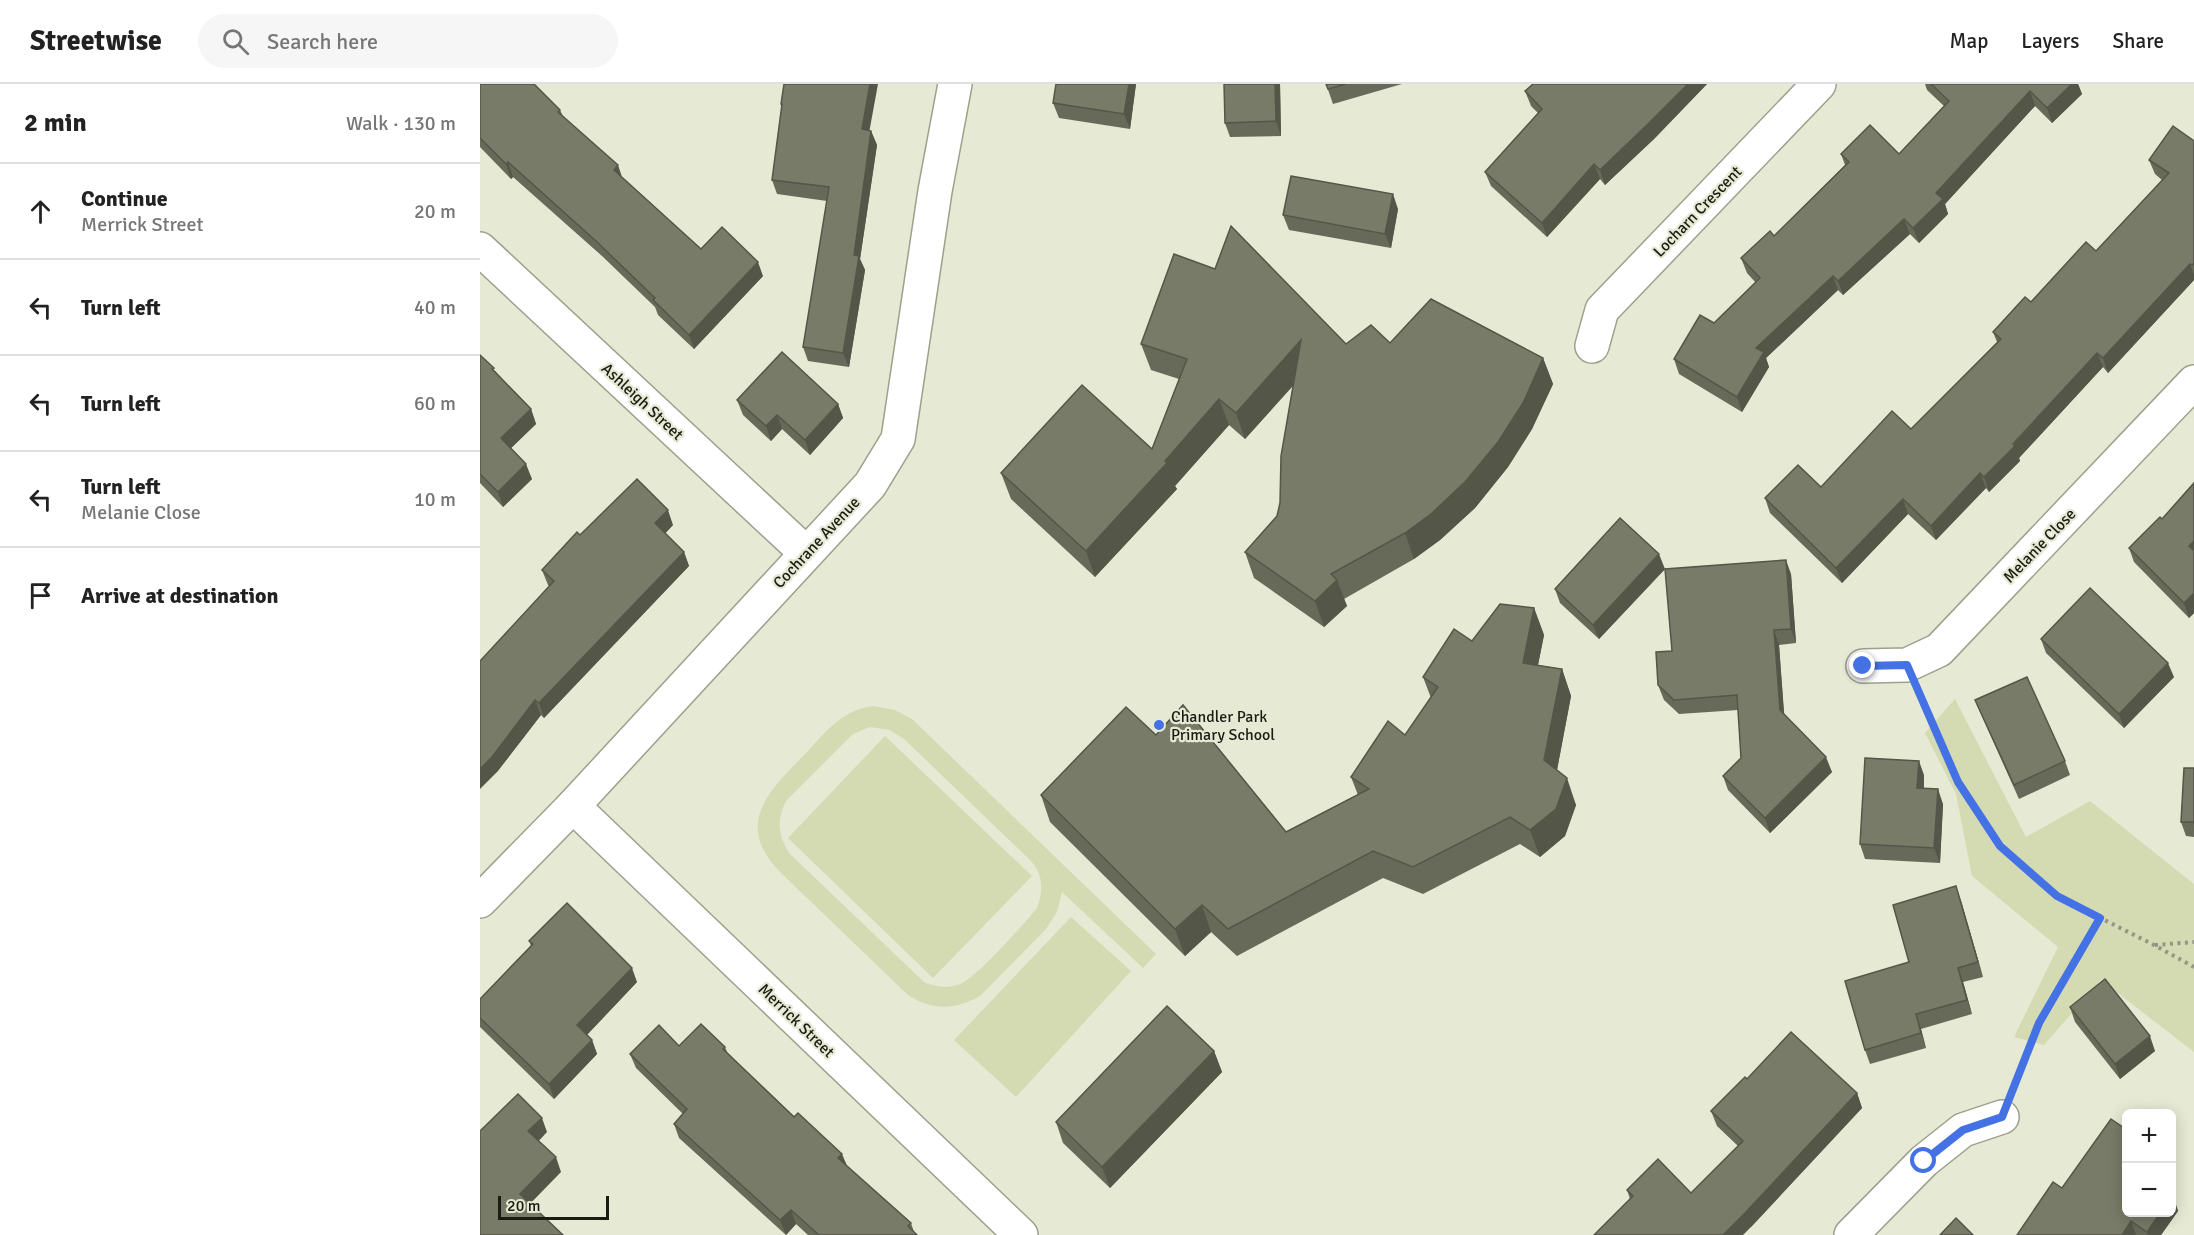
<!DOCTYPE html>
<html lang="en">
<head>
<meta charset="utf-8">
<style>
  :root { --surface:#fff; --page:#f6f6f6; --text:#222; --muted:#767676; --line:#e0e0e0 }
  body { margin:0; font-family:Signika,sans-serif; background:var(--page); color:var(--text) }
  .controls { position:absolute; right:18px; bottom:18px; display:grid; overflow:hidden; border-radius:9px; box-shadow:0 3px 15px #0003 }
  .controls button { width:54px; height:54px; display:grid; place-items:center; padding:0; border:0; border-bottom:2px solid var(--line); background:var(--surface); color:var(--text); font:30px sans-serif }
  .scale { position:absolute; left:18px; bottom:15px; width:111px; box-sizing:border-box; padding-left:6px; border:3px solid #1a1b13; border-top:0; font-size:16px; line-height:21px; white-space:nowrap; color:#1a1b13; -webkit-text-stroke:4px #e6ead4; paint-order:stroke }
  .stop { position:absolute; width:18px; height:18px; margin:-14px; border:4px solid #4472e4; border-radius:50%; background:#fff }
  .stop.end { background:#4472e4; border-color:#fff; box-shadow:0 2px 6px #0008 }
  .list { margin:0; padding:0; list-style:none }
  h2 { display:flex; justify-content:space-between; align-items:center; height:78px; margin:0; padding:0 24px; font-size:26px }
  h2 small { font-size:20px; font-weight:400; color:var(--muted) }
  .list li { display:grid; grid-template-columns:39px 1fr auto; gap:18px; align-items:center; box-sizing:border-box; height:96px; padding:0 24px; border-top:2px solid var(--line) }
  .list b { display:block; font-size:22px; white-space:nowrap }
  .list p { margin:0; font-size:20px; white-space:nowrap; color:var(--muted) }
  .list em { font-size:20px; font-style:normal; color:var(--muted) }
  .icon { flex:none; width:33px; height:33px; fill:none; stroke:currentColor; stroke-width:2; stroke-linecap:round; stroke-linejoin:round }
  .map { position:relative; flex:none; width:1714px; height:1151px; overflow:hidden }
  header { display:flex; align-items:center; gap:36px; box-sizing:border-box; height:84px; padding:0 30px; background:var(--surface); border-bottom:2px solid var(--line) }
  header strong { font-size:28px }
  nav { display:flex; gap:33px; margin-inline-start:auto; font-size:21px }
  .search { width:420px; height:54px; background:var(--page); display:flex; align-items:center; gap:15px; box-sizing:border-box; padding:0 21px; border-radius:33px; color:var(--muted); font-size:22px }
  main { display:flex }
  aside { flex:1; background:var(--surface) }
  .map>svg:first-child { display:block }
  .green { fill:#d4dab2; fill-rule:evenodd }
  .lines { fill:none; stroke-linecap:round; stroke-linejoin:round }
  .street-casing { stroke:#9da08b; stroke-width:36 }
  .path { stroke:#939685; stroke-width:4; stroke-dasharray:3 4.5; stroke-linecap:butt }
  .street { stroke:#fff; stroke-width:33 }
  .wall { fill:#676a59 }
  .shaded-wall { fill:#545648 }
  .building { fill:#787b67; stroke:#545648; stroke-width:1.5 }
  .route { stroke:#4472e4; stroke-width:8 }
  .poi-dot { fill:#4472e4; stroke:#e6ead4; stroke-width:2 }
  .labels { text-anchor:middle; stroke-width:4.5; stroke-linejoin:round; paint-order:stroke }
  .street-label { font-size:16px; fill:#1a1b13; stroke:#e6ead4 }
  .poi-label { font-size:16px; fill:#1a1b13; stroke:#e6ead4; text-anchor:start }
</style>
</head>
<body>
<header>
<strong>Streetwise</strong>
<div class="search"><svg class="icon" aria-label="search" viewBox="0 0 24 24"><circle cx="10" cy="10" r="6"/><path d="M15 15l6 6"/></svg>Search here</div>
<nav><a>Map</a><a>Layers</a><a>Share</a></nav>
</header>
<main>
<aside>
<h2>2 min<small>Walk · 130 m</small></h2>
<ul class="list">
<li><svg class="icon" aria-label="ahead" viewBox="0 0 24 24"><path d="M12 20V5M6 11l6-6 6 6"/></svg><div><b>Continue</b><p>Merrick Street</p></div><em>20 m</em></li>
<li><svg class="icon" aria-label="left" viewBox="0 0 24 24"><path d="M17 20v-9H6M10 6l-5 5 5 5"/></svg><div><b>Turn left</b></div><em>40 m</em></li>
<li><svg class="icon" aria-label="left" viewBox="0 0 24 24"><path d="M17 20v-9H6M10 6l-5 5 5 5"/></svg><div><b>Turn left</b></div><em>60 m</em></li>
<li><svg class="icon" aria-label="left" viewBox="0 0 24 24"><path d="M17 20v-9H6M10 6l-5 5 5 5"/></svg><div><b>Turn left</b><p>Melanie Close</p></div><em>10 m</em></li>
<li><svg class="icon" aria-label="arrive" viewBox="0 0 24 24"><path d="M6 21V4h12l-3 4 3 4H6"/></svg><div><b>Arrive at destination</b></div></li>
</ul>
</aside>
<div class="map">
<svg width="1714" height="1151" viewBox="0 0 1714 1151">
  <rect width="100%" height="100%" fill="#e6ead4"/>
  <g class="green">
    <path d="M1475,615L1546,753L1610,717L1714,800V968L1621,896L1564,961L1534,953L1578,863L1492,792L1476,710L1445,649Z"/>
    <path d="M393,622L415,626L432,635L676,870L663,884L582,808L577,828L566,845L501,911C478,926 452,927 428,911L300,788C252,739 291,705 327,668C347,646 363,626 393,622ZM390,643L410,646L423,654L549,775C563,789 564,805 557,824C544,840 497,893 480,900C468,905 455,903 444,898L310,770C298,752 296,737 306,717L373,650Z"/>
    <path d="M405,652L552,792L453,894L308,754Z"/>
    <path d="M591,833L651,887L536,1013L474,956Z"/>
  </g>
  <g class="lines">
    <defs>
      <g id="street">
        <path d="M0,165L326,469"/>
        <path d="M1112,262L1122,226L1339,0"/>
        <path d="M1383,582L1427,581L1459,566L1714,298"/>
        <path d="M93,722L541,1151"/>
        <path d="M0,817L93,722L390,401L418,355L455,107L475,0"/>
        <path d="M1371,1151L1444,1077L1483,1046L1522,1033"/>
      </g>
    </defs>
    <use href="#street" class="street-casing"/>
    <g class="path">
      <path d="M1441,612L1478,698L1520,762L1577,812L1674,861L1714,883"/>
      <path d="M1675,861L1714,858"/>
      <path d="M1535,1001L1559,939L1620,834"/>
    </g>
    <use href="#street" class="street"/>
  </g>
  <g class="wall">
    <path d="M0,0L80,26L83,32L142,93L221,165L283,192L214,265L178,231L175,223L122,172L33,93L31,95L0,63Z"/>
    <path d="M656,0L650,45L579,34L573,19Z"/>
    <path d="M744,0H800L801,52L750,53L745,39Z"/>
    <path d="M846,0H922L853,20Z"/>
    <path d="M1053,0H1227L1174,55L1125,101L1120,95L1067,153L1011,102L1005,88L1058,29L1051,22L1045,7Z"/>
    <path d="M1445,0H1598L1602,10L1572,39L1555,22L1465,120L1468,130L1439,159L1430,150L1363,211L1358,206L1286,274L1289,283L1262,328L1199,290L1194,275L1234,239L1276,199L1267,189L1261,174L1294,152L1365,81L1361,70H1419L1464,22L1447,6Z"/>
    <path d="M301,20L391,47L397,61L380,175L385,186L369,283L328,277L323,263L347,117L297,110L292,96L302,23Z"/>
    <path d="M1714,57V196L1628,289L1623,283L1539,374L1540,377L1509,408L1506,404L1456,456L1428,430L1362,499L1290,429L1285,414L1341,403L1431,345L1517,258L1513,248L1616,167L1682,96L1675,90L1669,76Z"/>
    <path d="M918,125L911,164L809,146L803,131Z"/>
    <path d="M910,259L1063,274L1073,300L1052,345L1028,383L995,424L960,456L934,475L864,515L867,522L844,543L774,494L765,468L797,432L800,419L813,301L765,355L749,341L695,402L697,405L615,493L531,415L521,389L672,365L699,295L671,286L661,260Z"/>
    <path d="M0,271L51,325L56,340L31,364L52,395L23,423L0,399Z"/>
    <path d="M257,316L358,320L363,334L330,371L302,345L291,357L263,331Z"/>
    <path d="M1714,399V529L1709,534L1654,478L1649,464L1682,435Z"/>
    <path d="M193,441L185,449L204,468L209,482L64,634L61,631L17,688L69,502L68,501L62,486L100,451Z"/>
    <path d="M1185,485L1119,555L1080,519L1075,505Z"/>
    <path d="M1311,490L1316,559L1299,561L1304,631L1352,688L1290,749L1248,706L1243,692L1261,674L1258,626L1199,630L1184,616L1178,601L1192,567Z"/>
    <path d="M1054,524L1064,551L1058,581L1082,585L1091,612L1077,686L1096,721L1085,752L1060,773L1040,760L943,810L903,794L757,872L731,848L705,872L570,738L561,711L676,651L806,748L878,711L871,693L925,651L951,614L943,593L992,557Z"/>
    <path d="M1561,555L1694,593L1644,644L1566,569Z"/>
    <path d="M1495,616L1585,677L1590,691L1539,715L1501,630Z"/>
    <path d="M1714,684V753L1706,752L1701,738Z"/>
    <path d="M1444,691V704L1463,720L1460,779L1385,775L1380,760Z"/>
    <path d="M1481,817L1503,893L1483,898L1492,930L1441,945L1446,964L1390,980L1385,966L1429,878Z"/>
    <path d="M49,857L157,898L107,951L112,956L117,970L74,1015L0,943V915L51,862Z"/>
    <path d="M1590,923L1675,967L1640,995L1595,938Z"/>
    <path d="M199,962L245,963L248,970L367,1082L431,1139L434,1148L437,1151H328L316,1140L306,1151L199,1054L194,1040L203,1030L156,984L150,970Z"/>
    <path d="M734,967L742,988L630,1104L583,1059L576,1038Z"/>
    <path d="M1267,995L1377,1009L1382,1024L1271,1143L1150,1115L1147,1106L1211,1109L1258,1062L1237,1042L1231,1027Z"/>
    <path d="M1582,1104L1647,1128L1693,1112L1698,1127L1681,1151H1537Z"/>
  </g>
  <g class="shaded-wall">
    <path d="M390,0H398L387,60L382,45Z"/>
    <path d="M649,0H656L650,45L644,30Z"/>
    <path d="M795,0H800L801,52L796,37Z"/>
    <path d="M1208,0H1227L1174,55L1125,101L1120,86Z"/>
    <path d="M1592,0H1598L1602,10L1572,39L1567,24Z"/>
    <path d="M1550,7L1555,22L1465,120L1468,130L1439,159L1433,144L1456,109Z"/>
    <path d="M391,47L397,61L380,175L385,186L369,283L363,269L374,171Z"/>
    <path d="M28,78L33,93L31,95L26,80Z"/>
    <path d="M1114,80L1120,95L1067,153L1062,139Z"/>
    <path d="M138,81L143,96L134,86Z"/>
    <path d="M913,110L918,125L911,164L905,150Z"/>
    <path d="M1424,135L1430,150L1363,211L1358,197Z"/>
    <path d="M278,178L283,192L214,265L209,251Z"/>
    <path d="M1710,180L1714,191V196L1628,289L1623,274Z"/>
    <path d="M1353,192L1358,206L1286,274L1289,283L1262,328L1257,313L1276,264Z"/>
    <path d="M821,256L831,282L765,355L756,329Z"/>
    <path d="M1617,269L1623,283L1539,374L1540,377L1509,408L1504,393Z"/>
    <path d="M1063,274L1073,300L1052,345L1028,383L995,424L960,456L934,475L925,449Z"/>
    <path d="M739,315L749,341L695,402L697,405L615,493L606,467Z"/>
    <path d="M358,320L363,334L330,371L325,356Z"/>
    <path d="M51,325L56,340L26,369L21,354Z"/>
    <path d="M297,331L302,345L291,357L286,342Z"/>
    <path d="M46,380L52,395L23,423L18,408Z"/>
    <path d="M1500,389L1506,404L1456,456L1451,442Z"/>
    <path d="M1423,415L1428,430L1362,499L1356,484Z"/>
    <path d="M188,426L193,441L181,454L175,439Z"/>
    <path d="M1714,457V476L1709,462Z"/>
    <path d="M204,468L209,482L64,634L59,619Z"/>
    <path d="M1179,470L1185,485L1119,555L1113,541Z"/>
    <path d="M1306,476L1311,490L1316,559L1311,545Z"/>
    <path d="M857,496L867,522L844,543L835,517Z"/>
    <path d="M1714,509V529L1709,534L1704,519Z"/>
    <path d="M1054,524L1064,551L1053,606L1043,579Z"/>
    <path d="M1294,546L1299,561L1305,641L1300,626Z"/>
    <path d="M1688,579L1694,593L1644,644L1639,630Z"/>
    <path d="M1082,585L1091,612L1074,702L1064,676Z"/>
    <path d="M55,616L61,631L17,688L0,705V685Z"/>
    <path d="M1346,673L1352,688L1290,749L1285,734Z"/>
    <path d="M1439,677L1444,691L1443,718L1437,704Z"/>
    <path d="M1087,694L1096,721L1085,752L1060,773L1050,746Z"/>
    <path d="M1458,705L1463,720L1460,779L1454,764Z"/>
    <path d="M1476,802L1481,817L1503,893L1498,878Z"/>
    <path d="M722,821L731,848L705,872L695,845Z"/>
    <path d="M152,884L157,898L102,956L97,941Z"/>
    <path d="M1478,884L1483,898L1492,930L1487,916Z"/>
    <path d="M1436,930L1441,945L1446,964L1441,949Z"/>
    <path d="M1670,952L1675,967L1640,995L1635,980Z"/>
    <path d="M112,956L117,970L74,1015L69,1000Z"/>
    <path d="M734,967L742,988L630,1104L622,1083Z"/>
    <path d="M1377,1009L1382,1024L1271,1143L1263,1151H1243Z"/>
    <path d="M62,1034L67,1048L54,1062L48,1047Z"/>
    <path d="M362,1070L368,1084L358,1074Z"/>
    <path d="M76,1073L81,1088L45,1125L40,1110Z"/>
    <path d="M1693,1112L1698,1127L1681,1151H1668L1667,1148L1681,1128H1692V1114Z"/>
    <path d="M311,1126L316,1140L306,1151L300,1136Z"/>
    <path d="M1651,1137L1656,1151H1642Z"/>
  </g>
  <g class="building">
    <path d="M0,0H54L80,26L78,28L138,81L134,86L221,165L242,143L278,178L209,251L173,216L175,214L117,158L28,78L26,80L0,54Z"/>
    <path d="M304,0H390L382,45L391,47L374,171L379,172L363,269L323,263L349,103L292,96L302,20H301Z"/>
    <path d="M576,0H649L644,30L573,19Z"/>
    <path d="M744,0H795L796,37L745,39Z"/>
    <path d="M846,0H866L848,5Z"/>
    <path d="M1053,0H1208L1168,40L1120,86L1114,80L1062,139L1005,88L1062,25L1045,7Z"/>
    <path d="M1451,0H1592L1567,24L1550,7L1456,109L1463,115L1433,144L1424,135L1358,197L1353,192L1276,264L1284,268L1257,313L1194,275L1220,231L1234,239L1280,194L1261,174L1290,147L1294,152L1369,78L1361,70L1390,41L1419,70L1469,17Z"/>
    <path d="M1693,42L1714,57V179L1712,181L1710,180L1623,274L1617,269L1533,360L1535,362L1504,393L1500,389L1451,442L1423,415L1356,484L1285,414L1318,381L1341,403L1412,327L1431,345L1521,255L1513,248L1545,213L1551,218L1606,158L1616,167L1689,89L1669,76Z"/>
    <path d="M811,92L913,110L905,150L803,131Z"/>
    <path d="M751,142L866,260L891,241L910,259L951,215L1063,274L1043,319L1018,358L985,398L951,430L925,449L851,490L857,496L835,517L765,468L797,432L800,419L801,372L821,256L756,329L739,315L685,377L687,379L606,467L521,389L602,301L672,365L707,275L661,260L694,170L735,185Z"/>
    <path d="M302,268L358,320L325,356L297,331L286,342L257,316Z"/>
    <path d="M0,271L14,284L12,285L51,325L21,354L46,380L18,408L0,390Z"/>
    <path d="M157,395L188,426L175,439L204,468L59,619L55,616L12,673L0,685V577L74,497L62,486L97,448L100,451Z"/>
    <path d="M1714,399V457L1709,462L1714,467V509L1704,519L1649,464L1680,433L1682,435Z"/>
    <path d="M1140,434L1179,470L1113,541L1075,505Z"/>
    <path d="M1306,476L1311,545L1294,546L1300,626L1346,673L1285,734L1243,692L1261,674L1257,611L1194,616L1178,601L1176,568L1192,567L1185,485Z"/>
    <path d="M1610,504L1688,579L1639,630L1561,555Z"/>
    <path d="M1020,520L1054,524L1043,579L1082,585L1064,676L1087,694L1076,725L1050,746L1030,733L933,783L893,767L748,845L722,821L695,845L561,711L646,623L676,651L703,621L806,748L889,705L871,693L908,637L925,651L958,603L943,593L974,545L992,557Z"/>
    <path d="M1547,593L1585,677L1534,701L1495,616Z"/>
    <path d="M1385,674L1439,677L1437,704L1458,705L1454,764L1380,760Z"/>
    <path d="M1704,684H1714V738H1701Z"/>
    <path d="M1476,802L1498,878L1478,884L1487,916L1436,930L1441,949L1385,966L1365,897L1429,878L1413,821Z"/>
    <path d="M87,819L152,884L97,941L112,956L69,1000L0,934V915L53,860L49,857Z"/>
    <path d="M1625,895L1670,952L1635,980L1590,923Z"/>
    <path d="M687,922L734,967L622,1083L576,1038Z"/>
    <path d="M221,940L245,963L243,965L314,1033L318,1029L362,1070L358,1074L431,1139L428,1142L437,1151H339L311,1126L300,1136L194,1040L207,1025L150,970L179,941L199,962Z"/>
    <path d="M1311,948L1377,1009L1265,1129L1243,1151H1114L1153,1112L1147,1106L1178,1075L1211,1109L1263,1057L1231,1027L1265,993L1267,995Z"/>
    <path d="M38,1010L62,1034L48,1047L76,1073L40,1110L83,1151H0V1047Z"/>
    <path d="M1631,1035L1647,1046V1128H1681L1667,1148L1651,1137L1642,1151H1537L1573,1098L1582,1104Z"/>
    <path d="M1476,1134L1493,1151H1460Z"/>
  </g>
  <g class="lines">
    <path class="route" d="M1383,582L1427,581L1478,698L1520,762L1577,812L1620,834L1559,939L1522,1033L1483,1046L1444,1077"/>
  </g>
  <circle class="poi-dot" cx="679" cy="641" r="6"/>
  <g class="labels">
    <g class="street-label">
      <text transform="translate(1217 127) rotate(-46)" y="6">Locharn Crescent</text>
      <text transform="translate(163 317) rotate(43)" y="6">Ashleigh Street</text>
      <text transform="translate(336 458) rotate(-47)" y="6">Cochrane Avenue</text>
      <text transform="translate(1559 461) rotate(-46)" y="6">Melanie Close</text>
      <text transform="translate(317 936) rotate(44)" y="6">Merrick Street</text>
    </g>
    <g class="poi-label">
      <text x="691" y="638">Chandler Park<tspan x="691" dy="18">Primary School</tspan></text>
    </g>
  </g>
</svg>
<div class="controls">
<button>+</button>
<button>−</button>
</div>
<div class="scale">20 m</div>
<div class="stop" style="left:1444px;top:1077px"></div>
<div class="stop end" style="left:1383px;top:582px"></div>
</div>
</main>
</body>
</html>
